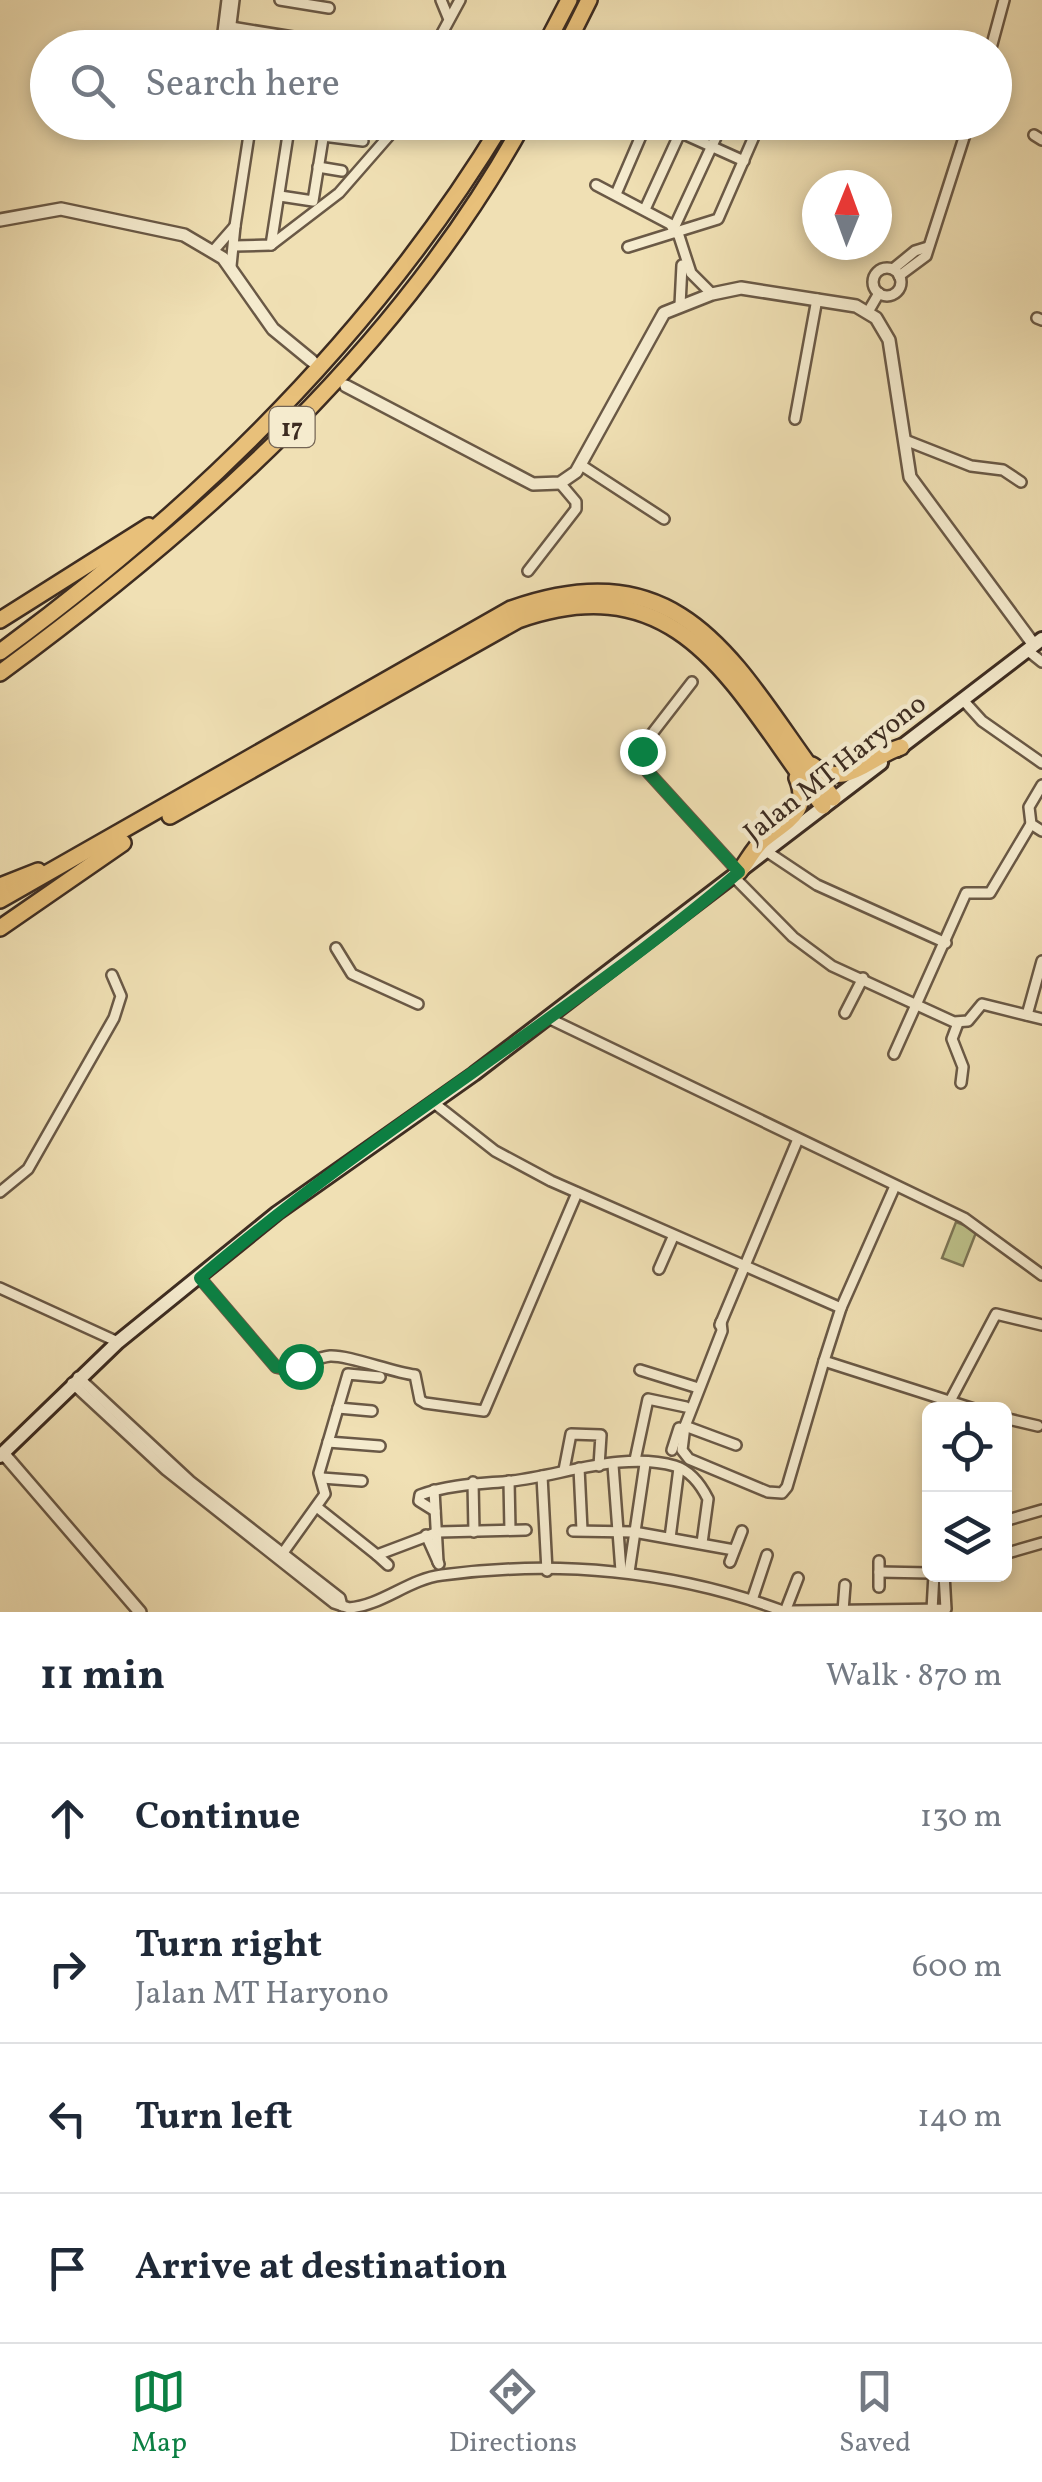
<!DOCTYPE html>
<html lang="en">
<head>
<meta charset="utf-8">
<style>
  :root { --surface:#fff; --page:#f6f6f7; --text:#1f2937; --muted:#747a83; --line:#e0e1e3; --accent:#0b8043 }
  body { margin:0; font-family:Vollkorn,serif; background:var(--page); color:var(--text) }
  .controls { position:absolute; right:30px; bottom:30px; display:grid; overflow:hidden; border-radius:15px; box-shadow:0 5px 15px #0003 }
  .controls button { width:90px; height:90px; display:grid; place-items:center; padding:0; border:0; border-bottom:2px solid var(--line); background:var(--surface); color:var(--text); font:50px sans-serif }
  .compass { position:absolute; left:802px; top:170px; width:90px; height:90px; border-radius:50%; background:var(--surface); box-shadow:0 5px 15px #0003; rotate:1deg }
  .stop { position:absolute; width:30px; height:30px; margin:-22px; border:8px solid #0b8043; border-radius:50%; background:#fff }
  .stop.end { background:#0b8043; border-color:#fff; box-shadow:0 2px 10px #0008 }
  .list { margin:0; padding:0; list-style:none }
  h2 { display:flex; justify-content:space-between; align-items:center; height:130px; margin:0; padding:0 40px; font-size:42px }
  h2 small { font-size:32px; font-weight:400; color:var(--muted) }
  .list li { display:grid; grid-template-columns:65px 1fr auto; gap:30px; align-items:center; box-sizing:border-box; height:150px; padding:0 40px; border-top:2px solid var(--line) }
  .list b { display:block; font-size:38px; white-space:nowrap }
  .list p { margin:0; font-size:32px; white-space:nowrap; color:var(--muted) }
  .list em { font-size:32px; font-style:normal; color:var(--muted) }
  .icon { flex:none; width:55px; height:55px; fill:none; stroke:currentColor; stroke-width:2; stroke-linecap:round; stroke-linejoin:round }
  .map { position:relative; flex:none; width:1042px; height:1612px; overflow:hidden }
  .search { position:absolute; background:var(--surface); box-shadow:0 5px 15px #0003; left:30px; right:30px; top:30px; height:110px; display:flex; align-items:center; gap:25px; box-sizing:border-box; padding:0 35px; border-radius:55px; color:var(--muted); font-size:38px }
  .sheet { height:730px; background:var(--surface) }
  nav { display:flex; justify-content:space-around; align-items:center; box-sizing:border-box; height:140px; border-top:2px solid var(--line); background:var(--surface); font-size:28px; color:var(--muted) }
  nav a { display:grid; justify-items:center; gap:5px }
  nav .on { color:var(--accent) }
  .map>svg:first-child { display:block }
  .green { fill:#bdc18a; stroke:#7d7656; stroke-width:2.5 }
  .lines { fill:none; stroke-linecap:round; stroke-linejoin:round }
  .minor-casing { stroke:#6a5946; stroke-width:14 }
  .tertiary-casing { stroke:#6a5946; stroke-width:16 }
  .secondary-casing { stroke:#3d2c21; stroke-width:18 }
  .motorway-casing { stroke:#3d2c21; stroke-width:20 }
  .minor { stroke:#f5ebce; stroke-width:9 }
  .tertiary { stroke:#f5ebce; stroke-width:11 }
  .secondary { stroke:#f5ebce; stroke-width:12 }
  .motorway { stroke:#e8c07a; stroke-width:15 }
  .route { stroke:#0b8043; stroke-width:12 }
  .labels { text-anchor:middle; stroke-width:9; stroke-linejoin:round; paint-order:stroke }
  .shield { fill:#f5ebce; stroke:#746555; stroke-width:2.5 }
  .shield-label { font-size:25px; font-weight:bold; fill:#3d2c21 }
  .street-label { font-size:28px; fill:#3d2c21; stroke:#f5ebce }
</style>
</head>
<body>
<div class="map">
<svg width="1042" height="1612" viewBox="0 0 1042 1612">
  <rect width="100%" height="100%" fill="#f0e0b4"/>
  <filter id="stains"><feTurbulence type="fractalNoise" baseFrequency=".002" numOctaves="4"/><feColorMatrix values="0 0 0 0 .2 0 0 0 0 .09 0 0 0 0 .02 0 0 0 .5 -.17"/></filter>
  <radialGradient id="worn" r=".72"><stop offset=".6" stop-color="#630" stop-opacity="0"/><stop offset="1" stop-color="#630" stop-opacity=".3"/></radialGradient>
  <path class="green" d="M956,1222L977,1230L963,1266L942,1258Z"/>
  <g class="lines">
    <defs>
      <g id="minor">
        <path d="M280,0L329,8"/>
        <path d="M441,0L448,17"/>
        <path d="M231,27L361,48"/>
        <path d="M221,48L227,0"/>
        <path d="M228,48L234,0"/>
        <path d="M434,48L460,0"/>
        <path d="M991,48L1004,0"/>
        <path d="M657,122L744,161"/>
        <path d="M1034,135L1042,140"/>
        <path d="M323,136L363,141"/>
        <path d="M318,167L342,171"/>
        <path d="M596,185L670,224L679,236L691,273L712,294"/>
        <path d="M616,194L647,122"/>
        <path d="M280,196L313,201L325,126"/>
        <path d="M646,207L685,122"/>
        <path d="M235,226L251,122"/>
        <path d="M673,230L723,122"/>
        <path d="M271,245L339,193L401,122"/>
        <path d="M234,246L271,245L290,122"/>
        <path d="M628,247L718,219L759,125"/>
        <path d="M214,250L235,226L231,266"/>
        <circle cx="887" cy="282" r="14"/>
        <path d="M893,269L915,251L928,247"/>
        <path d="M899,276L926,256L969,122"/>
        <path d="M680,305L682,265"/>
        <path d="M868,312L879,293"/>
        <path d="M1037,318L1042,320"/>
        <path d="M795,419L817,299"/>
        <path d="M905,440L971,466L1003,470L1021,482"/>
        <path d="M581,465L664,519"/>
        <path d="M528,571L576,509V502L560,483"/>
        <path d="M1027,650L1042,662"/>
        <path d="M692,682L644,744L648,772L739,872"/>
        <path d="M963,700L982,721L1042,763"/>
        <path d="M1042,785L1029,807L1031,824L1042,831"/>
        <path d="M766,851L817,885L946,943"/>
        <path d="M734,877L793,937L832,966L954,1022L968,1021L982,1004L1042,1019"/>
        <path d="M336,948L352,974L418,1004"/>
        <path d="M845,1013L863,978"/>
        <path d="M1027,1015L1042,961"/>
        <path d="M548,1018L964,1218L1042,1275"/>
        <path d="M958,1023L952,1039L963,1067L961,1083"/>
        <path d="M894,1054L966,893H990L1031,824"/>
        <path d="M434,1103L495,1151L551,1181L841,1308"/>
        <path d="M895,1186L841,1308L824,1361L977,1410"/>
        <path d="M0,1192L28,1169L114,1018L121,996L112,975"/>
        <path d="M659,1269L673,1237"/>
        <path d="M200,1278L276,1367C296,1373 311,1358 330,1356C349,1355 391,1372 415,1375L420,1400L425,1403L484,1411L577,1193"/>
        <path d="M0,1288L118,1342"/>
        <path d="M721,1322L722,1331L685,1426L682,1450L689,1459L768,1492L782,1493L787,1487L824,1361"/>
        <path d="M720,1325L798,1139"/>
        <path d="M640,1370L695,1387"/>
        <path d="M78,1377L190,1481L340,1598L342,1606"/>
        <path d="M72,1383L166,1470L334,1603L349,1608C381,1606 409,1579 442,1575C556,1560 672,1570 780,1610"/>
        <path d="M950,1401L996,1314L1042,1325"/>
        <path d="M338,1408L372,1411"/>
        <path d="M1004,1418L1038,1426"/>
        <path d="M685,1426L736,1445"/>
        <path d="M328,1442L380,1446"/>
        <path d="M672,1450L679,1428"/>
        <path d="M635,1460L648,1399L686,1407"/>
        <path d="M613,1465L621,1571"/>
        <path d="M579,1468L582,1530"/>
        <path d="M564,1470L571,1434L601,1435L599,1466"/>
        <path d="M542,1476L547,1571"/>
        <path d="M322,1478L362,1481"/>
        <path d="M509,1481L510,1530"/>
        <path d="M473,1482L474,1532"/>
        <path d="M434,1490L438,1562"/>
        <path d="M318,1508L377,1555L438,1532L526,1530"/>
        <path d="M435,1511L419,1501L420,1495C451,1484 480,1484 512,1481C563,1475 624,1451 675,1466C691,1471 701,1485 708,1499L702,1543"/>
        <path d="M1004,1521L1042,1510"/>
        <path d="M573,1531L634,1532L734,1550"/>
        <path d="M426,1535L439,1564"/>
        <path d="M670,1538L679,1468"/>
        <path d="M1004,1554L1042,1543"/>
        <path d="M377,1555L388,1565"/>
        <path d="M280,1557L325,1494L319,1473L348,1374L380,1377"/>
        <path d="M730,1562L742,1531"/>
        <path d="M629,1572L645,1464"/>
        <path d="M879,1572L930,1573"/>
        <path d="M879,1587V1561"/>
        <path d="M752,1600L767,1555"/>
        <path d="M786,1609L798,1578"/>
        <path d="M932,1610L934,1574"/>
        <path d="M792,1611L946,1609L944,1574"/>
        <path d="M843,1611L845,1585"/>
      </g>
      <g id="tertiary">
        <path d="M0,220L61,209L184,235L223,258L273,329L312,361"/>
        <path d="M346,386L533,484L560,483L576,472L664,313L712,294L741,288L856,306L876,318L889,340L910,477L1034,645"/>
        <path d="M3,1453L140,1612"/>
      </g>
      <g id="secondary">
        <path d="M897,750L1042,639"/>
        <path d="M0,1456L118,1342L277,1213L474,1074L881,763"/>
      </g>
      <g id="motorway">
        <path d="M544,48L569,0"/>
        <path d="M565,48L589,0"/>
        <path d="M0,620L149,526"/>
        <path d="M0,652C198,507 375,333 503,122"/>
        <path d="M0,673C205,522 399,349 524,122"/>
        <path d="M812,765C846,791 868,757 901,747"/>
        <path d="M170,816L518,620C685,561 737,695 823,806"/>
        <path d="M739,872C747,862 753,849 763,840C786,821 811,812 797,778"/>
        <path d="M0,886L38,871"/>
        <path d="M0,900L511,609C692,545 739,676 833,798"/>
        <path d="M0,928L123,843"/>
      </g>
    </defs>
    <use href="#minor" class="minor-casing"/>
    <use href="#tertiary" class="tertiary-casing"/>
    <use href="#secondary" class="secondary-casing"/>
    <use href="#motorway" class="motorway-casing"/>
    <use href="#minor" class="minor"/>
    <use href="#tertiary" class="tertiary"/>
    <use href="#secondary" class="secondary"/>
    <use href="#motorway" class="motorway"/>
  </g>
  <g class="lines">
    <path class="route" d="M300,1366L276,1367L200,1278C371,1131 568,1018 739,872L648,772L642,751"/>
  </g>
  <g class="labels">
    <rect class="shield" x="269.5" y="407" width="45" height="40" rx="8"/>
    <g class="shield-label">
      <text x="292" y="436">17</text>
    </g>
    <g class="street-label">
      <text transform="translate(834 767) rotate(-38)" y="10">Jalan MT Haryono</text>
    </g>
  </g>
  <rect width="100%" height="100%" filter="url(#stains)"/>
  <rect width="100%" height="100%" fill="url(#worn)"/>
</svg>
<div class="controls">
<button><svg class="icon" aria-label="locate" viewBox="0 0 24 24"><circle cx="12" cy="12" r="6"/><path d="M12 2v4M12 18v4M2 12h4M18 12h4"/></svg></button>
<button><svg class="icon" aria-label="layers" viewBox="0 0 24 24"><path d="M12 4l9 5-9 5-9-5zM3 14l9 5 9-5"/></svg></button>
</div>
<svg class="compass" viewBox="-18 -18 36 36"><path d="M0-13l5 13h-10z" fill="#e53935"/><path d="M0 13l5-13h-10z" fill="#747a83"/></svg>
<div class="stop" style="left:300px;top:1366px"></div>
<div class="stop end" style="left:642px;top:751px"></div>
<div class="search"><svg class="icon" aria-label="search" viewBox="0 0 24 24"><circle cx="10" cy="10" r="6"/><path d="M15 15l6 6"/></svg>Search here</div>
</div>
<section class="sheet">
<h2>11 min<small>Walk · 870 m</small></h2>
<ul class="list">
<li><svg class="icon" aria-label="ahead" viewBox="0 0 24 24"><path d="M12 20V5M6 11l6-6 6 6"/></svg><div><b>Continue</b></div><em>130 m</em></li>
<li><svg class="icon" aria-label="right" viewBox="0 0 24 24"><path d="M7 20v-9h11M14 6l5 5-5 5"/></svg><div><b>Turn right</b><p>Jalan MT Haryono</p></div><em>600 m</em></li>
<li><svg class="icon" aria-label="left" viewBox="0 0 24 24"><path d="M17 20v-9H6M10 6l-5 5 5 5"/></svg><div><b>Turn left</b></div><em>140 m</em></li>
<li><svg class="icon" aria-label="arrive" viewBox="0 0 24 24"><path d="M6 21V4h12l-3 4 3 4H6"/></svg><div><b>Arrive at destination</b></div></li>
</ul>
</section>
<nav>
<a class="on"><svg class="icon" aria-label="map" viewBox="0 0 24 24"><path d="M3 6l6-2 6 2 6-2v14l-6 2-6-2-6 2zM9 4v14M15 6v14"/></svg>Map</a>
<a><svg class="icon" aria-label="directions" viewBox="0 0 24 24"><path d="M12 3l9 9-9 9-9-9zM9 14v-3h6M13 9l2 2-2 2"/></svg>Directions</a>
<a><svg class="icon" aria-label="saved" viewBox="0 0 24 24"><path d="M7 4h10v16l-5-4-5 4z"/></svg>Saved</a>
</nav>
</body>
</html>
